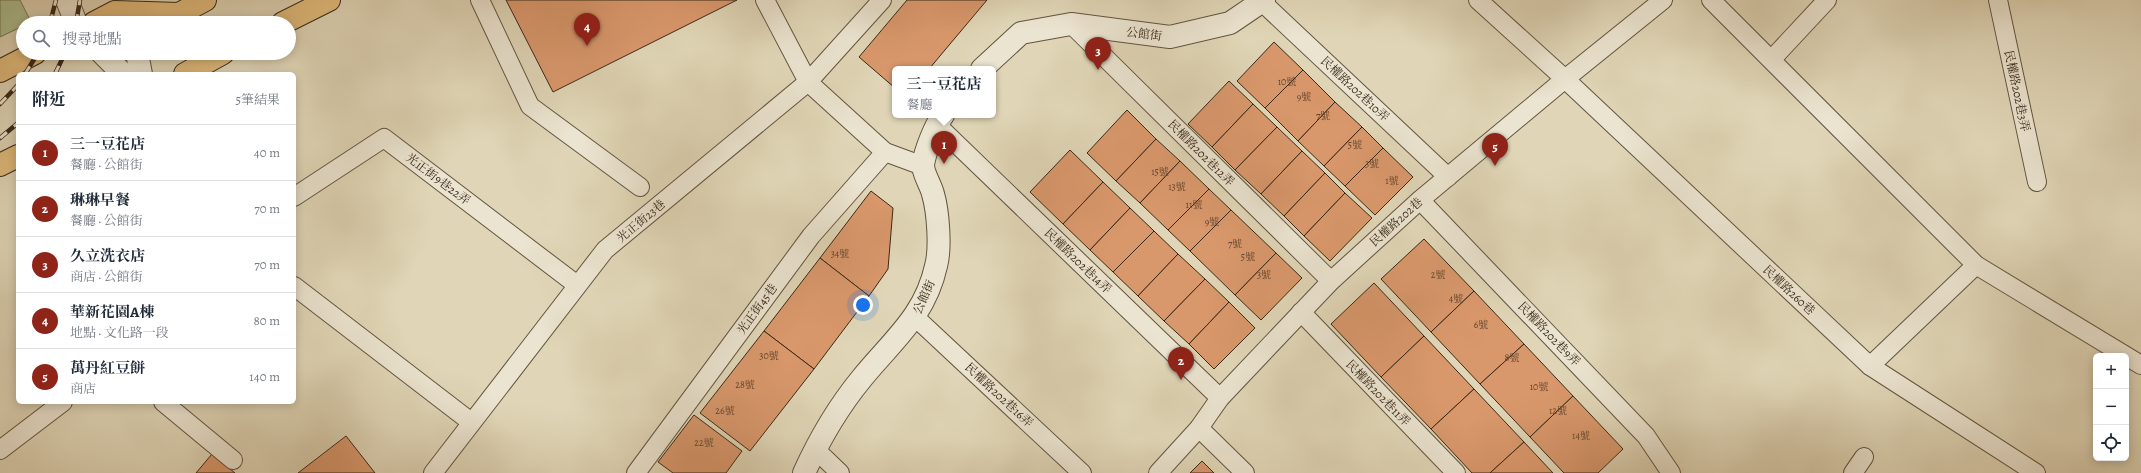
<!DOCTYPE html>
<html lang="zh-TW">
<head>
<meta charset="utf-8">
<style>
  :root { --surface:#fff; --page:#f2f2f3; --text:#1f2937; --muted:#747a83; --line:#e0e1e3; --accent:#8f2418 }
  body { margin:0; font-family:Alegreya,"Noto Serif TC",serif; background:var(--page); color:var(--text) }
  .controls { position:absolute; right:12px; bottom:12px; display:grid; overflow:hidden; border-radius:6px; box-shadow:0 2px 10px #0003 }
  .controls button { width:36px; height:36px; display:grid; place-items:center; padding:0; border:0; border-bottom:1px solid var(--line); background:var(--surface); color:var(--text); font:20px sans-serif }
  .you { position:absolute; left:863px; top:305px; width:14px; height:14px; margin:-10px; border:3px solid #fff; border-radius:50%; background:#1a73e8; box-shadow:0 0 0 6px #1a73e833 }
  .badge { display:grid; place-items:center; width:26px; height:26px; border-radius:50%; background:var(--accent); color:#fff; font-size:13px; font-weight:700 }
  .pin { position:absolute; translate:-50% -33px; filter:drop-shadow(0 1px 2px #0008) }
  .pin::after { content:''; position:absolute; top:21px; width:14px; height:12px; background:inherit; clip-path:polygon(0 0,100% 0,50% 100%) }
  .popup { position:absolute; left:892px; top:66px; width:104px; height:52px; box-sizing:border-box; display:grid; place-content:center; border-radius:6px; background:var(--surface); filter:drop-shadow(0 1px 3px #0005); font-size:13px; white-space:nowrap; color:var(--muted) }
  .popup b { font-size:15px; color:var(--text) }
  .popup::after { content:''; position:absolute; left:50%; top:100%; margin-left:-8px; border:8px solid transparent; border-top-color:var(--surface) }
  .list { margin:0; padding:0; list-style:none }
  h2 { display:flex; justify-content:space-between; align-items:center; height:52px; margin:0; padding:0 16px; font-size:17px }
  h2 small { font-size:13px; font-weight:400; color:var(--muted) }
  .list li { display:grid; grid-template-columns:26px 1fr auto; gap:12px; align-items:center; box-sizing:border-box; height:56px; padding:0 16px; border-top:1px solid var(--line) }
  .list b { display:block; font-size:15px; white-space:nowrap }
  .list p { margin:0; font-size:13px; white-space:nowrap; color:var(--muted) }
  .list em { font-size:13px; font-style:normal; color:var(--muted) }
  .icon { flex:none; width:22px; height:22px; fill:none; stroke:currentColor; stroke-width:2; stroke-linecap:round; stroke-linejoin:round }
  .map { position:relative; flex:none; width:2141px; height:473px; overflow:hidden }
  .search { position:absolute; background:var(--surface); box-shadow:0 2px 10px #0003; left:16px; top:16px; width:280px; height:44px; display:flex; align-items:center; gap:10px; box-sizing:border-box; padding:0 14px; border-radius:22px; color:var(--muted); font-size:15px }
  .panel { position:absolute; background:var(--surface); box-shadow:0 2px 10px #0003; left:16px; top:72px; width:280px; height:332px; border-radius:6px }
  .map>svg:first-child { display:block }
  .green { fill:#adbf92; stroke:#737455 }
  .building { fill:#d9986c; stroke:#392818 }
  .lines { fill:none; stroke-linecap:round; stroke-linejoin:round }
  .service-casing { stroke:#635440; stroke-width:20 }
  .minor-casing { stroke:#635440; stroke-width:24 }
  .tertiary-casing { stroke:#635440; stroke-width:24 }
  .primary-casing { stroke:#392818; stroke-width:24 }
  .service { stroke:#ebe4d0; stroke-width:18 }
  .minor { stroke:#ebe4d0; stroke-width:22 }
  .tertiary { stroke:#ebe4d0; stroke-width:22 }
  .primary { stroke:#e0bb7c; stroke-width:22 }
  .rail-casing { stroke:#392818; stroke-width:4.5 }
  .rail { stroke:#ebe4d0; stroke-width:3; stroke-dasharray:9; stroke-linecap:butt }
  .labels { text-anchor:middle; stroke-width:3.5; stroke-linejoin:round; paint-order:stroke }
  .number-label { font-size:10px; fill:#61442d }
  .street-label { font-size:12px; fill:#392818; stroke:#ebe4d0 }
</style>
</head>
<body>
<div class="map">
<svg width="2141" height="473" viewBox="0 0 2141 473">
  <rect width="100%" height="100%" fill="#e0d6b7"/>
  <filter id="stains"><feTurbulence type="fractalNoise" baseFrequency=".005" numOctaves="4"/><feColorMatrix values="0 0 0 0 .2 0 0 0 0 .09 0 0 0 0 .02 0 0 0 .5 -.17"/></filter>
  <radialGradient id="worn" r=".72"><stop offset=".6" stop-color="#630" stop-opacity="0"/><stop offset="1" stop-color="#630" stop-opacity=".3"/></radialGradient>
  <path class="green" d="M0,0H20L31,22L23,23V26L0,37Z"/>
  <g class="building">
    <path d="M506,0H737L553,92Z"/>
    <path d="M907,0H987L929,69H895V88L859,57Z"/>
    <path d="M1274,42L1303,70L1265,108L1237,81Z"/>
    <path d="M1303,70L1335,102L1298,141L1265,108Z"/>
    <path d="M1229,81L1253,104L1212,147L1188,124Z"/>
    <path d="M1335,102L1362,127L1324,166L1298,141Z"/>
    <path d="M1253,104L1277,127L1235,170L1212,147Z"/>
    <path d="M1127,110L1156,139L1116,181L1087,153Z"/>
    <path d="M1277,127L1302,151L1261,194L1235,170Z"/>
    <path d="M1362,127L1383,148L1345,186L1324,166Z"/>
    <path d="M1156,139L1180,161L1140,203L1116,181Z"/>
    <path d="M1383,148L1413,177L1375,215L1345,186Z"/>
    <path d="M1070,150L1103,182L1063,224L1030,192Z"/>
    <path d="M1302,151L1325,173L1284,216L1261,194Z"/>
    <path d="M1180,161L1209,189L1168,230L1140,203Z"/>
    <path d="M1325,173L1345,193L1304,236L1284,216Z"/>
    <path d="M1103,182L1130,208L1090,250L1063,224Z"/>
    <path d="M1209,189L1231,210L1190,251L1168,230Z"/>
    <path d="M871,191L893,208L888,269L869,296L820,258Z"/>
    <path d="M1345,193L1372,218L1330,261L1304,236Z"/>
    <path d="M1130,208L1154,231L1113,272L1090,250Z"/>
    <path d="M1231,210L1276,253L1235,295L1190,251Z"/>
    <path d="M1154,231L1178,254L1138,296L1113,272Z"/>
    <path d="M1424,239L1474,291L1431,332L1381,279Z"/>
    <path d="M1276,253L1302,278L1261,320L1235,295Z"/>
    <path d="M1178,254L1205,279L1164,321L1138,296Z"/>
    <path d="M820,258L869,296L814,369L764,331Z"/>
    <path d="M1205,279L1229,302L1189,344L1164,321Z"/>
    <path d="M1374,283L1424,336L1381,377L1331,324Z"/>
    <path d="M1474,291L1524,344L1480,384L1431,332Z"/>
    <path d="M1229,302L1255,328L1214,369L1189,344Z"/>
    <path d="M764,331L814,369L750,451L700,413Z"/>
    <path d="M1424,336L1474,389L1431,429L1381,377Z"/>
    <path d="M1524,344L1573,396L1530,437L1480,384Z"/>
    <path d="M1474,389L1524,442L1490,473H1472L1431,429Z"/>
    <path d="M1573,396L1623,449L1598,473H1564L1530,437Z"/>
    <path d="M694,415L742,451L726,473H673L658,462Z"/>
    <path d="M346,436L375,473H298Z"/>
    <path d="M1524,442L1553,473H1490Z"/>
    <path d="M212,454L235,473H196Z"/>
    <path d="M1202,461L1214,473H1190Z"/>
  </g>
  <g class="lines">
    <defs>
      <g id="service">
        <path d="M480,0L530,106L640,187"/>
        <path d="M765,0L808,82L885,152L923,166"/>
        <path d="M1478,0L1565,79L1870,366L2036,473"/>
        <path d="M1711,0L1976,265L2141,365"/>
        <path d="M1998,0L2037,182"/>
        <path d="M1262,2L1448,177"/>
        <path d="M1071,24L1331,281"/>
        <path d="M1772,59L1827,0"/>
        <path d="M936,124L1220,398"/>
        <path d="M294,197L384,138L577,285"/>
        <path d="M1420,200L1646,436L1671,473"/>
        <path d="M294,286L471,422"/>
        <path d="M1301,312L1456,473"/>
        <path d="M915,317L1082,473"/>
        <path d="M1870,366L1976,265"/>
        <path d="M163,402L233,460"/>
        <path d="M1199,428L1245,473"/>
        <path d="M0,450L63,402"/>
        <path d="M816,450L840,473"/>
        <path d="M433,473L605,250L808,82L882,0"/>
        <path d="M636,473L811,236L885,152"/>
        <path d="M1158,473L1199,428L1220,398L1331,281L1420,200L1565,79L1663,0"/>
        <path d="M1853,473L1864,457"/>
      </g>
      <g id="minor">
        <path d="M982,69L1021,33L1071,24L1170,37L1230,23L1264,0"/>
        <path d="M804,473C819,440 839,406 862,378C893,340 925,316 936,266C941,248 938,211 933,194C931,185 923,174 923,165C925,151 935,126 943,115"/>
      </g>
      <g id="tertiary">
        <path d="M67,0L76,23"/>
        <path d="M102,53L123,74"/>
        <path d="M137,53L141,74"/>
      </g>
      <g id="primary">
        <path d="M94,23L115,12L179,14L205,0"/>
        <path d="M283,23L329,0"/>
        <path d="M0,71L35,53"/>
        <path d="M185,74L223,53"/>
        <path d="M0,165L18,156"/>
      </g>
    </defs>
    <use href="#service" class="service-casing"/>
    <use href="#minor" class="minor-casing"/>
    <use href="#tertiary" class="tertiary-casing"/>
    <use href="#primary" class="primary-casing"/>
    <use href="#service" class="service"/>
    <use href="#minor" class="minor"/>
    <use href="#tertiary" class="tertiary"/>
    <use href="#primary" class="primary"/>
    <defs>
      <g id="rail">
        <path d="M50,23L56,0"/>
        <path d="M76,23L80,0"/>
        <path d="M25,74L38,53"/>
        <path d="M55,74L65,53"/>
        <path d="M0,104L18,85"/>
        <path d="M0,138L18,123"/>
      </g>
    </defs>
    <use href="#rail" class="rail-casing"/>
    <use href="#rail" class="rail"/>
  </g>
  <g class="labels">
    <g class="number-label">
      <text x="1287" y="85">10號</text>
      <text x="1304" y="100">9號</text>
      <text x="1323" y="119">7號</text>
      <text x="1355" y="148">5號</text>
      <text x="1372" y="167">3號</text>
      <text x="1160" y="175">15號</text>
      <text x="1392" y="184">1號</text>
      <text x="1177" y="190">13號</text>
      <text x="1194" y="208">11號</text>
      <text x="1212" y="225">9號</text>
      <text x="1235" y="247">7號</text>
      <text x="840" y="257">34號</text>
      <text x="1248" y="260">5號</text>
      <text x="1264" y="278">3號</text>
      <text x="1438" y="278">2號</text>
      <text x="1456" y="302">4號</text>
      <text x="1481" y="328">6號</text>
      <text x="769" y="359">30號</text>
      <text x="1512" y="361">8號</text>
      <text x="745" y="388">28號</text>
      <text x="1539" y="390">10號</text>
      <text x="725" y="414">26號</text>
      <text x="1558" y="414">12號</text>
      <text x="1581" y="439">14號</text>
      <text x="704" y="446">22號</text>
    </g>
    <g class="street-label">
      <text transform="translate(1144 34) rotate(7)" y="4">公館街</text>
      <text transform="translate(1355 89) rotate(43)" y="4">民權路202巷10弄</text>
      <text transform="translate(2017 91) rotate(78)" y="4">民權路202巷3弄</text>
      <text transform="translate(1201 153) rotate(45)" y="4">民權路202巷12弄</text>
      <text transform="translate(438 179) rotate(37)" y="4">光正街9巷22弄</text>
      <text transform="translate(641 221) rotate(-40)" y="4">光正街23巷</text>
      <text transform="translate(1396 222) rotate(-42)" y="4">民權路202巷</text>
      <text transform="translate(1078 261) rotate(44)" y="4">民權路202巷14弄</text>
      <text transform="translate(1789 290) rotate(43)" y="4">民權路260巷</text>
      <text transform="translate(924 297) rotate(-66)" y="4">公館街</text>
      <text transform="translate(757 309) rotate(-54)" y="4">光正街45巷</text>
      <text transform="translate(1549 334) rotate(46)" y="4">民權路202巷9弄</text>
      <text transform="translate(1378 393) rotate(46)" y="4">民權路202巷11弄</text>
      <text transform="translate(999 395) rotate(43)" y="4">民權路202巷16弄</text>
    </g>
  </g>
  <rect width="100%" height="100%" filter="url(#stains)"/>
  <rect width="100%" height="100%" fill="url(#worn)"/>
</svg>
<div class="controls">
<button>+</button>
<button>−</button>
<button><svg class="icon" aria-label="locate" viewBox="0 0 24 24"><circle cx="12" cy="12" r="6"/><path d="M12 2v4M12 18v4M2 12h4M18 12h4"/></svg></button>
</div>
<div class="you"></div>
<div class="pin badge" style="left:944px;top:164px">1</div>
<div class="popup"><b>三一豆花店</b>餐廳</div>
<div class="pin badge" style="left:1181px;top:380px">2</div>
<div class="pin badge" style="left:1098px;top:70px">3</div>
<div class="pin badge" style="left:587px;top:46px">4</div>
<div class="pin badge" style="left:1495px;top:166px">5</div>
<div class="search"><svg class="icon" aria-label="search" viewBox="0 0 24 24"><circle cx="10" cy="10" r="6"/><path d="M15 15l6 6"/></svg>搜尋地點</div>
<section class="panel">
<h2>附近<small>5筆結果</small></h2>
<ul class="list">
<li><span class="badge">1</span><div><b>三一豆花店</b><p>餐廳 · 公館街</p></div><em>40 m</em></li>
<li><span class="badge">2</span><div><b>琳琳早餐</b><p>餐廳 · 公館街</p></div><em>70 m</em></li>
<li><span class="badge">3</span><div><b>久立洗衣店</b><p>商店 · 公館街</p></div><em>70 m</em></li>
<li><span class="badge">4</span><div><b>華新花園A棟</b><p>地點 · 文化路一段</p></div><em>80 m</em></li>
<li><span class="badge">5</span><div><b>萬丹紅豆餅</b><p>商店</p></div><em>140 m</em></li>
</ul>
</section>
</div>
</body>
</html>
